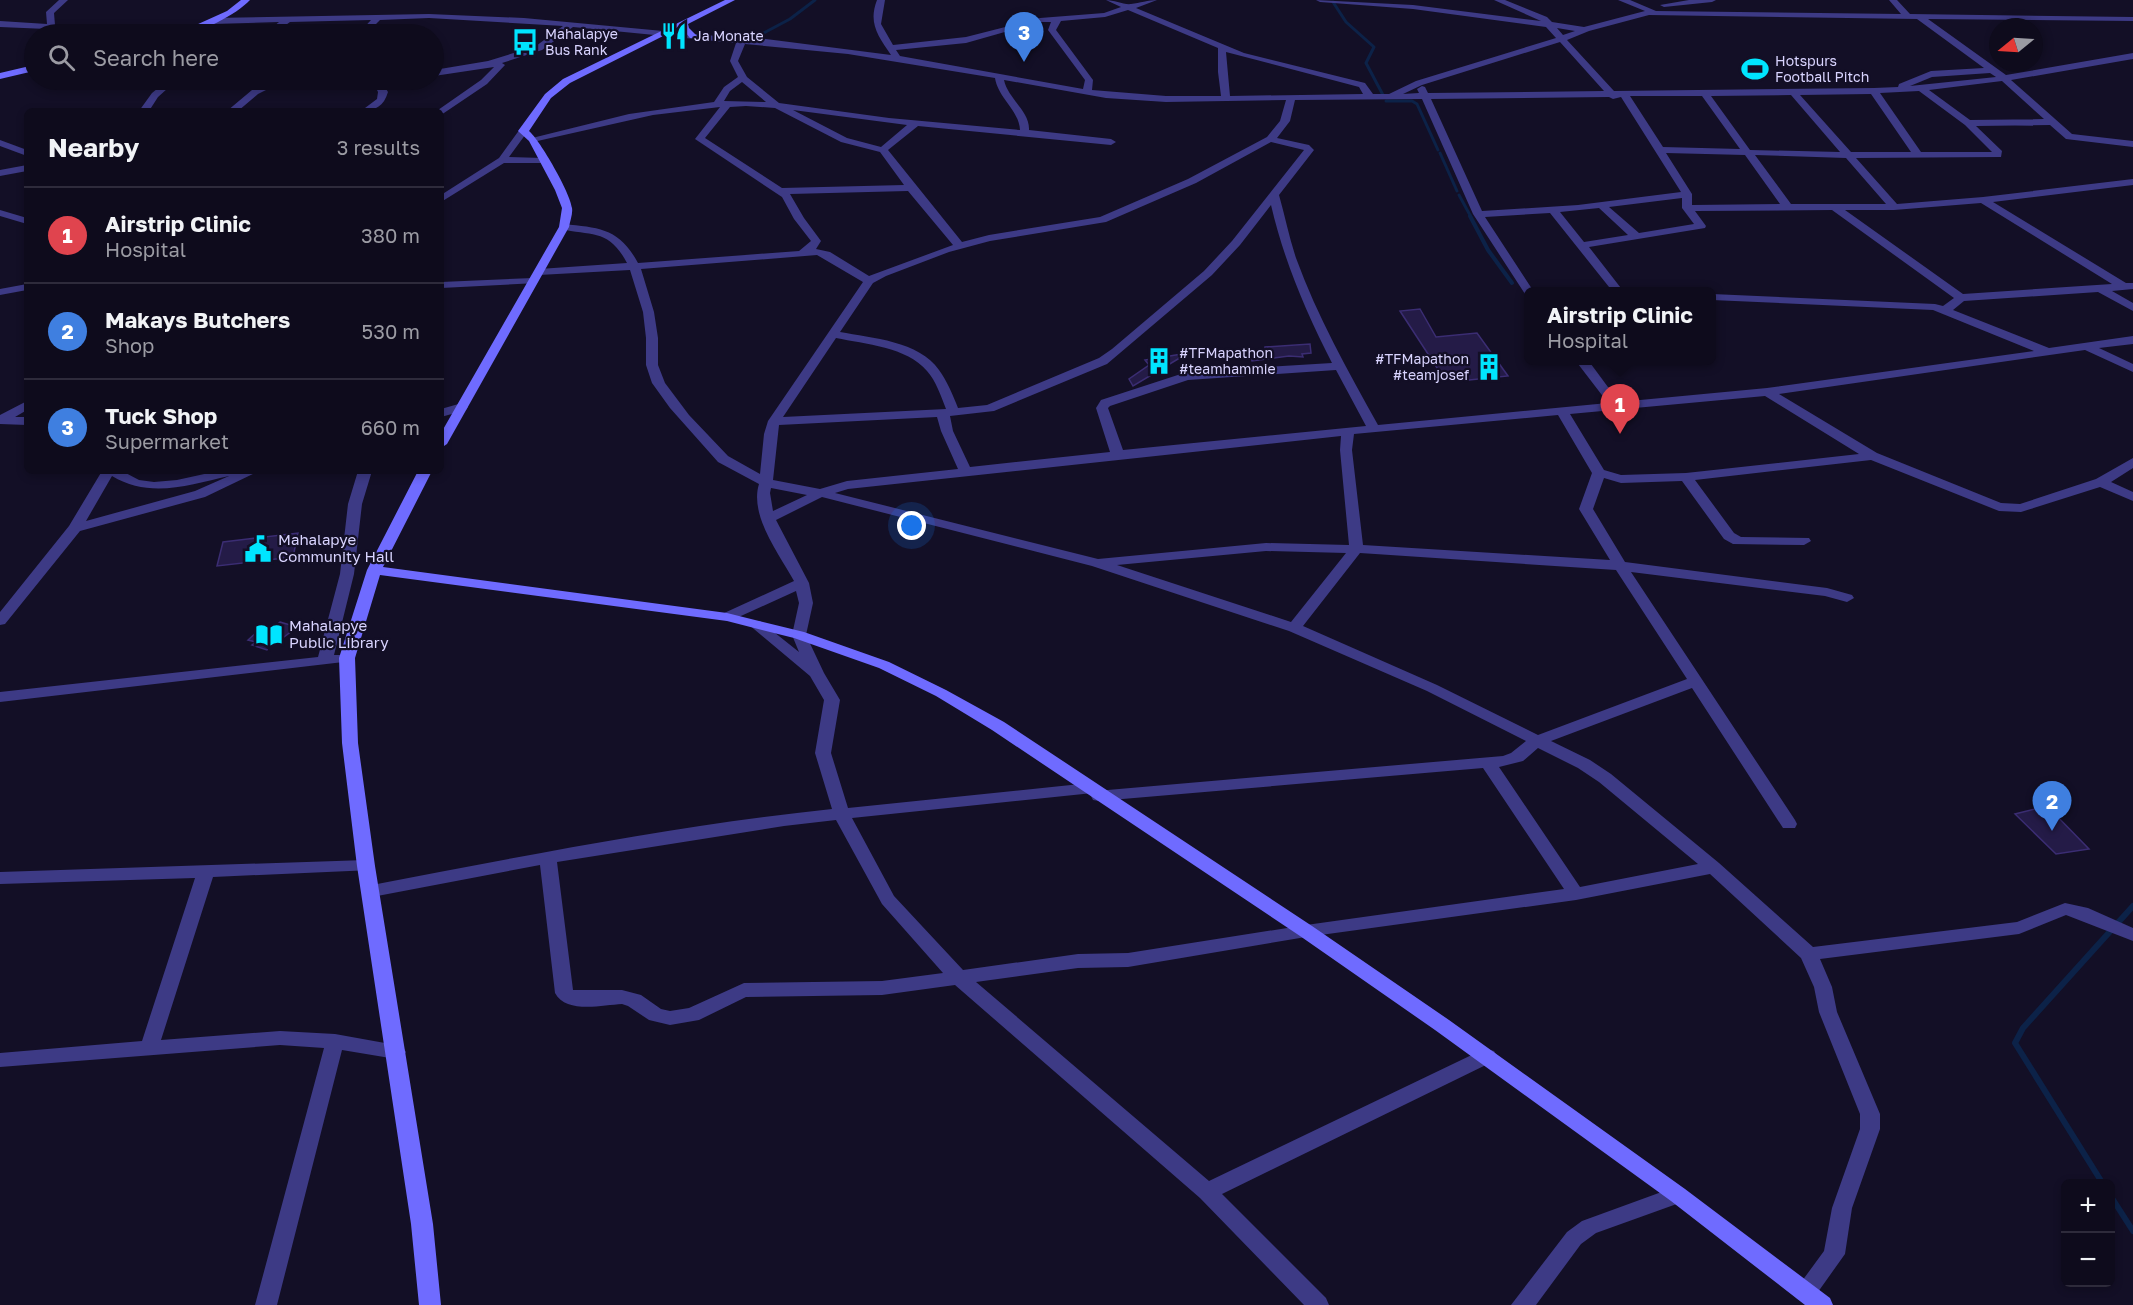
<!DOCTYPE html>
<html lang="en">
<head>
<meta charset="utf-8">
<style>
  :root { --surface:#0e0b1c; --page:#1c1929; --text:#f1f3f6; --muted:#9b9ba3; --line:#2e2b3b; --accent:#db2777 }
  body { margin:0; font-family:"Golos Text",sans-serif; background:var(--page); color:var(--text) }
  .controls { position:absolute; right:18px; bottom:18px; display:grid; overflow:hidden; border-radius:9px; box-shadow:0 3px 9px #0003 }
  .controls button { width:54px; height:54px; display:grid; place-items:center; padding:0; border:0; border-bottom:2px solid var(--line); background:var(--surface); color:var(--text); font:30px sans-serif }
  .compass { position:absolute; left:1989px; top:18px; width:54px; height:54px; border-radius:50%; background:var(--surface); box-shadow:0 3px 9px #0003; rotate:252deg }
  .you { position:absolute; left:912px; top:526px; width:21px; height:21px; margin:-15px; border:4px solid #fff; border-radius:50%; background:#1a73e8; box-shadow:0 0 0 9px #1a73e833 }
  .badge { display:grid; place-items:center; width:39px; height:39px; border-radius:50%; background:var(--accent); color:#fff; font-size:20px; font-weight:700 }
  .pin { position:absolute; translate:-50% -50px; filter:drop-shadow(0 2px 3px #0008) }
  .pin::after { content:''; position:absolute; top:32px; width:21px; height:18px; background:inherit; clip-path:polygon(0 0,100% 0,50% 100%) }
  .popup { position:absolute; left:1524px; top:287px; width:192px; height:78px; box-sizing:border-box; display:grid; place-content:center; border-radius:9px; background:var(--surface); filter:drop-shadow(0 2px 4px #0005); font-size:20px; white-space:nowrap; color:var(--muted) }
  .popup b { font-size:22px; color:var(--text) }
  .popup::after { content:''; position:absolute; left:50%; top:100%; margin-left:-12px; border:12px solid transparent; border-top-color:var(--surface) }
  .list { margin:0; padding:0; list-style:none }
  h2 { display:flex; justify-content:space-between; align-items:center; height:78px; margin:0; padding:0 24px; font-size:26px }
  h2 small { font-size:20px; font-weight:400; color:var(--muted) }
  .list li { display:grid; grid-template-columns:39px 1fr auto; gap:18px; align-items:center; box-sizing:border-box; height:96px; padding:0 24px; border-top:2px solid var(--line) }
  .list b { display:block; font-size:22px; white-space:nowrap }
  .list p { margin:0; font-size:20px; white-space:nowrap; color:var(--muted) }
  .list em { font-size:20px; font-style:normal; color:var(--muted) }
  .icon { flex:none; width:33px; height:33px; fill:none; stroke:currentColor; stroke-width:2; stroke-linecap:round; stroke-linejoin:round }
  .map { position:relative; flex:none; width:2133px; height:1305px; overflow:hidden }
  .search { position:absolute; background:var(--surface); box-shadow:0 3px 9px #0003; left:24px; top:24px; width:420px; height:66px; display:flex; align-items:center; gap:15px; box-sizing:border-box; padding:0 21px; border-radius:33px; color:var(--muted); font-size:22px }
  .panel { position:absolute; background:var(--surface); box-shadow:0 3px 9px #0003; left:24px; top:108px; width:420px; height:366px; border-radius:9px }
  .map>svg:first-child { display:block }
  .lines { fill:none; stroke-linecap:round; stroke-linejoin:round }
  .stream-far2 { stroke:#0c2248; stroke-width:3 }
  .stream-far1 { stroke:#0c2248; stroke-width:4 }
  .stream { stroke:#0c2248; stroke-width:6 }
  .building { fill:#241b47; stroke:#3b2d73; stroke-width:1.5 }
  .street { fill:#3d3a85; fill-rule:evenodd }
  .secondary { fill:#6f6bff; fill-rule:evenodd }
  .labels { text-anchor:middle; stroke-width:4.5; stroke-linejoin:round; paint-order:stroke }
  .far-poi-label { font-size:14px; fill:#d9d4ff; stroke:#130f26; text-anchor:start }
  .poi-label { font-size:15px; fill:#d9d4ff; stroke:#130f26; text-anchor:start }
</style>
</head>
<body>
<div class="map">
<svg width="2133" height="1305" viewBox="0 0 2133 1305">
  <rect width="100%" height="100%" fill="#130f26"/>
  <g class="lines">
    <g class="stream-far2">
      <path d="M1333,2L1346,22L1374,47L1366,63L1383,95"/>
      <path d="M756,37L790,19L815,0"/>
      <path d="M1386,101H1412L1417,104L1438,150"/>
      <path d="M1440,153L1457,191"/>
      <path d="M1459,195L1471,217"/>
    </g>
    <path class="stream-far1" d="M1470,216L1488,250L1512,283"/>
    <g class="stream">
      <path d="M2103,1184L2015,1043L2023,1028L2133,906"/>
      <path d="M2110,1195L2133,1231"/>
    </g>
  </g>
  <g class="building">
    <path d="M1420,309L1436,337L1477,333L1508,376L1469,380L1443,377L1400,311Z"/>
    <path d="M1310,344L1311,353L1302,354L1303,357L1289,356L1252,361L1250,353L1265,350V347Z"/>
    <path d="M1188,353L1133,386L1129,379L1149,365L1145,360Z"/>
    <path d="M298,533L293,557L217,566L223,542Z"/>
    <path d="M280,622L297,627L267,650L252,645L256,642L248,640L259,630L266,633Z"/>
    <path d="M2047,806L2089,849L2056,854L2015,814Z"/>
  </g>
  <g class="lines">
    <g class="street">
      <path d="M59,0H68L54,13L55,25L182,31L186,34H145L56,30V34H48L47,29L0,27V21L47,24L46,12Z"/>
      <path d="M877,0H885L881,24L893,45L966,37L1040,18L1104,13L1121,7L1106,0C1114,0 1124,5 1131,4C1140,3 1148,0 1157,0L1136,8L1244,53L1365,83L1373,94H1389L1416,81L1556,38L1546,27L1413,9L1320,2L1316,0L1413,5L1541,21L1494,0H1505L1547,17L1552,22L1584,27L1645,11L1618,0H1630L1656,11L1901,14L1889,0H1897L1910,14L2133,17V21L1928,19L2006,75L2133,53V59L2011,80L2072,134L2133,141V147L2066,139L2050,125L1976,126L2002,151L2001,157L1856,158L1897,204L1983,197L2133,179V185L1993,202L2126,283H2133V289L2112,291L2133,303V311L2098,292L1964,301L1953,310L2049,348L2133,336V344L2099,348L2133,364V372L2085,350L1779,394L1877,453L2001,503L2020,504L2096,479L2133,458V468L2111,482L2133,492V501L2100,487L2021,512L1999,511L1871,460L1695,480L1734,533L1741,537L1809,538L1811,541L1804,545L1733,544L1724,539L1682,481L1621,483L1604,478L1593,509L1625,562L1827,588L1852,595L1854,598L1847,602L1825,596L1631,572L1795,820L1797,824L1795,828H1783L1692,688L1551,741L1590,760L1611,774L1719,863L1813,947L2017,922L2065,903L2088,908L2133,928V941L2066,915L2019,934L1820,959L1832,987L1837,1012L1880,1114V1129L1852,1208L1845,1254L1813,1299L1805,1301L1797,1299L1794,1292L1824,1251L1832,1208L1860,1129V1114L1819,1012L1814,987L1801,958L1710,874L1576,900L1306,937L1128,967L1078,968L976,982L1209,1181L1480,1051L1487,1049L1494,1051L1497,1056L1494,1061L1222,1194L1326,1298L1329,1305H1304L1200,1198L955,985L882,995L746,997L699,1020L670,1025L649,1020L628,1006L622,1004C602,1005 566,1014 555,993L540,865L372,897L366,895L363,891L366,887L372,885C524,856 678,825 832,809L815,753L824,700L810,676L748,624L750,621H760L799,652L792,635L799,603L796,591L732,620L727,621L720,617L722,614L794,581C780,555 749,516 759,484L718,462L670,408L652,383L646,365V338L643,312L630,270L539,275L534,272L539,269L627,263C609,229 593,236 560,229V225L564,224C600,228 619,228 638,263L799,251L811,241L794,219L782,197L695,139L720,107L653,115L533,142L528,139L629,114L714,102L724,87L738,77L730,61L736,43L573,27L542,50L502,63L505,65L487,84L441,115V111L438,110L481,80L494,67L434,76V70L488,61L536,46L563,26L429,18L380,20L366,34H358L371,20L290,22L273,34H264L279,22L213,24L209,21L213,18L429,14L524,18L738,38L742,36L891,55C878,36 868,23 877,0ZM1128,10L1218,48V72L1221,96H1166L1092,90L1093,80L1056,30L1061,21L1105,17ZM1649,15L1917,19L1984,68L1931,71L1899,84L1898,87L1874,88L1614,91L1567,40L1589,31ZM1040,22H1051L1048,30L1085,80L1083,89L900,56L896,50L966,43ZM1557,28L1575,31L1563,35ZM1560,42L1604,91L1428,93L1425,87L1422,86L1417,89L1419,93L1403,94L1422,85ZM745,44L848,54L995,78C998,98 1019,110 1020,130L889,118L779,103L747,77L738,61ZM1226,52L1359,87L1363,94L1230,96ZM1990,73L1996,77L1910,86L1932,77ZM1004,80L1106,98L1166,102L1286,100L1280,121L1267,137L1188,179L1100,217L989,235L962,242L888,150L918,126L1111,145L1116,142L1111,139L1029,130C1030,111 1008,99 1004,80ZM2002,81L2044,119L1970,120L1929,90ZM742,82L766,102L724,101L730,91ZM1919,91L1965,125L1992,152H1921L1880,93ZM1871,94L1911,152H1851L1800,95ZM1791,95L1840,152L1750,150L1711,96ZM1630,96H1702L1740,149L1663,147ZM1609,97L1613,99L1621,97L1681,192L1578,205L1482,211L1431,99ZM1422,99L1473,214L1525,294L1528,295V292H1534L1485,217L1550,213L1613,292H1624L1589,247L1705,228L1706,226L1695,211L1832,210L1954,298L1943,306L1935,304L1712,294V300L1933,310L2034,351L1767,388L1619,402L1588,360H1575L1608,403L1378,425C1348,371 1317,316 1296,258C1289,237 1285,216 1279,195L1314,150L1309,145L1277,138L1290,121L1295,100ZM746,106L775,108L841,142L880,152L904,185L782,188L705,138L730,107ZM793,110L907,125L881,147L847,138ZM1271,142L1304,150L1232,241L1204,271L1112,349L1099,358L987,405L958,408C953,395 947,381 939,370C919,341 872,338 840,332L873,283L886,276L949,252L990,241L1106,222L1196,183ZM1666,153L1745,155L1780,204L1692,205V194ZM1755,155L1846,158L1886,204H1791ZM908,191L953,245L869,276L830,252L816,249L821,241L804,218L790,194ZM1682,198V208L1694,224L1639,233L1609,207ZM1981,203L2112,284L1963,294L1845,210H1894ZM1271,205C1284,261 1306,312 1332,363L1187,372L1101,400L1096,408L1110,452L970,467L953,431L950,416L994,411L1107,364L1212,275L1240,245ZM1599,208L1628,235L1584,242L1560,212ZM817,255L863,282L768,421L764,434L760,474L728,456L689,415L665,383L658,365V338L654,312L641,269ZM836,338C865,344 907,347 927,371C936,381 941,396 946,409L783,417ZM1336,370L1366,426L1123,450L1108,408L1110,406L1188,380ZM1765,396L1859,454L1686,473L1621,475L1604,470L1570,414ZM1558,415L1592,473L1579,509L1610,560L1363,545L1352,450L1354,434ZM937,417L941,431L958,469L847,481L820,489L773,480L779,425ZM1341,436L1340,450L1349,545L1266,543L1098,559L835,493L848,489ZM771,488L807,495L773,511L770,493ZM822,497L1092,566L1289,631L1427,691L1526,741L1511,753L1503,756L1096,791L1098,788L1096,784L1090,783L848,808L831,753L840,700L824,673L806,635L813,603L809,583L776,520ZM1266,551L1346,553L1291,622L1117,565ZM1360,553L1616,570L1687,679L1538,735L1437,685L1303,626ZM1538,748L1578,768L1599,782L1698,864L1580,887L1499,767L1523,761ZM1483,768L1564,889L1306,925L1128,953L1078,954L963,970L894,896L852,818L1093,793L1091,796L1093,800L1099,801ZM836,820L882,904L943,973L882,981L744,983L689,1008L670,1011L661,1009L641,995L622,990H573L557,862L784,826Z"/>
      <path d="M1689,0H1716L1712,2L1664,7L1660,5Z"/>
      <path d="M168,80H177L158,97L149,111H139L152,93Z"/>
      <path d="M276,80H286L258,94L238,111H227L252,90Z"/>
      <path d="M367,80H399L383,84L388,92C384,106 375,111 361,111L377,99L378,92L374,84Z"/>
      <path d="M520,129L528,131L509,157L543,158L548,161L546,163H504L441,202V195L499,158Z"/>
      <path d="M0,140L27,150V156L0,146Z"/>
      <path d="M27,165V171L0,176V170Z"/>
      <path d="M0,210L27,218V224L0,216Z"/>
      <path d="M533,278L537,279V283L441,288V282Z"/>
      <path d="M27,284V290L0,295V289Z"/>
      <path d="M27,401V410L15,417H27V425L0,424V415Z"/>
      <path d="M462,403L466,404L468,407L466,410L441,417V409Z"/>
      <path d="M102,471H122L139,480L154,482L177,480L218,471H259L205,497L80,531L5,624L0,625V612L69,526ZM112,476C150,499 189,485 229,476L195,491L86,521Z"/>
      <path d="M358,471H372L362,504L354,574L334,655H352L355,658L352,661L0,702V692L318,657L340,574L348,504Z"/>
      <path d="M366,860L372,862L375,866L372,870L213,877L161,1040L280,1031L335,1034L396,1045L403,1047L406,1052L403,1057L396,1059L342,1050L277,1305H255L324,1048L280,1045L0,1067V1053L142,1041L195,878L0,884V872Z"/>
      <path d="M1678,1186L1685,1189L1688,1195L1685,1201L1596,1233L1581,1244L1536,1305H1511L1567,1232L1582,1221Z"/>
    </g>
    <g class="secondary">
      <path d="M241,0H250C236,15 196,36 176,34L227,11Z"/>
      <path d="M725,0H735L688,24L689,28L697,36L696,38H690L681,27L570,83L551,98L529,131C540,140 571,194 572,208C573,214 570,221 569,227L447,444L441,448V433L559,227L562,208L555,190L529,141L518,131L545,94L563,79Z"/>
      <path d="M34,65V71L0,79V73Z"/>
      <path d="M418,471H432L383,567L727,613L804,632L889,662L946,690L1004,722L1312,926L1449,1020L1685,1189L1830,1298L1833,1305H1805L1671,1201L1435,1030L1300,936L992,730L936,696L879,668L794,638L727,621L380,575L355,658L358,743L375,866L433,1224L441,1305H419L411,1224L357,866L342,743L339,658L367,570Z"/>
    </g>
  </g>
  <defs>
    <symbol id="restaurant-bare" viewBox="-9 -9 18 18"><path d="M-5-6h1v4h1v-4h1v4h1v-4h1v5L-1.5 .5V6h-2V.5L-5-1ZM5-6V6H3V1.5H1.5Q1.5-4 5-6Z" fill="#00e5ff" stroke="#130f26" stroke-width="2.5" paint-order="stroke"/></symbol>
    <symbol id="bus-bare" viewBox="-9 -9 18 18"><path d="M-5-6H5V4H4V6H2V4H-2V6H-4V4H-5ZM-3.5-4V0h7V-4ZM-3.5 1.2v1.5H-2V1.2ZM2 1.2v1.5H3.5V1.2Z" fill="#00e5ff" stroke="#130f26" stroke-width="2.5" paint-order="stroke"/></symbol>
    <symbol id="stadium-bare" viewBox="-9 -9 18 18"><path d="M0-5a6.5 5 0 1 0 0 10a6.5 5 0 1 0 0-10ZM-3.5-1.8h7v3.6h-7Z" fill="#00e5ff" stroke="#130f26" stroke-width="2.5" paint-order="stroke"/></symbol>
    <symbol id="building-bare" viewBox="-9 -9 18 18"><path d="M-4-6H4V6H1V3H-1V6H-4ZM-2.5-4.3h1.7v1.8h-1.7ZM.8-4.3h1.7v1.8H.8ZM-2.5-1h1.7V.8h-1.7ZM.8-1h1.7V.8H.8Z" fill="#00e5ff" stroke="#130f26" stroke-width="2.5" paint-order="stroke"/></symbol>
    <symbol id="civic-bare" viewBox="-9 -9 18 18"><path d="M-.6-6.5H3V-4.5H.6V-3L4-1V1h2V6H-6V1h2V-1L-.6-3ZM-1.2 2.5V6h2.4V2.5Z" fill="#00e5ff" stroke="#130f26" stroke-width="2.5" paint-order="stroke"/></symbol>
    <symbol id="library-bare" viewBox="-9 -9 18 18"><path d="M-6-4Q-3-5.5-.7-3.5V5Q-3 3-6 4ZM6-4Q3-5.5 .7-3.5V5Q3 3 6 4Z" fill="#00e5ff" stroke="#130f26" stroke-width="2.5" paint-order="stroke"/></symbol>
  </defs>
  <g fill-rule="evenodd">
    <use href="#restaurant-bare" x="655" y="17" width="38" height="38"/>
    <use href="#bus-bare" x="506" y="23" width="38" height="38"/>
    <use href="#stadium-bare" x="1736" y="50" width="38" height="38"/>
    <use href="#building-bare" x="1140" y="342" width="38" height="38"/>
    <use href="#building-bare" x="1470" y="348" width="38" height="38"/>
    <use href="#civic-bare" x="239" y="530" width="38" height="38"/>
    <use href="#library-bare" x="250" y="616" width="38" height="38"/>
  </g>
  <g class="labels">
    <g class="far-poi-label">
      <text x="545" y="39">Mahalapye<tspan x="545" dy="16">Bus Rank</tspan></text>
      <text x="694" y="41">Ja Monate</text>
      <text x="1775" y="66">Hotspurs<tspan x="1775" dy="16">Football Pitch</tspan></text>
      <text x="1179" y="358">#TFMapathon<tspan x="1179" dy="16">#teamhammie</tspan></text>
      <text x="1469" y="364" text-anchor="end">#TFMapathon<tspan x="1469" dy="16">#teamjosef</tspan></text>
    </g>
    <g class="poi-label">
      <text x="278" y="545">Mahalapye<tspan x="278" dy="17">Community Hall</tspan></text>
      <text x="289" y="631">Mahalapye<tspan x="289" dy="17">Public Library</tspan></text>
    </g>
  </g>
</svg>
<div class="controls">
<button>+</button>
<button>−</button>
</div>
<svg class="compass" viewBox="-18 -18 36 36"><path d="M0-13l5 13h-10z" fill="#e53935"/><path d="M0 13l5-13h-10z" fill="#9b9ba3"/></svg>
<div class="you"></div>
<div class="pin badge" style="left:1620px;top:434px;background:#e0444e">1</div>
<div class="popup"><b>Airstrip Clinic</b>Hospital</div>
<div class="pin badge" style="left:2052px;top:831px;background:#3f7fe0">2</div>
<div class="pin badge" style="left:1024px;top:62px;background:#3f7fe0">3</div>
<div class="search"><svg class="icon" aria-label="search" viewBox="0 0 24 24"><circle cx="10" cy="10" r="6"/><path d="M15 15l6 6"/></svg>Search here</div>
<section class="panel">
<h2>Nearby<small>3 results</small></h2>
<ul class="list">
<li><span class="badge" style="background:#e0444e">1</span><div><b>Airstrip Clinic</b><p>Hospital</p></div><em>380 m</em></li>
<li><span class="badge" style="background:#3f7fe0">2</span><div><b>Makays Butchers</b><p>Shop</p></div><em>530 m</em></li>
<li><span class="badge" style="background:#3f7fe0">3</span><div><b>Tuck Shop</b><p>Supermarket</p></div><em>660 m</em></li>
</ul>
</section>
</div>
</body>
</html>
